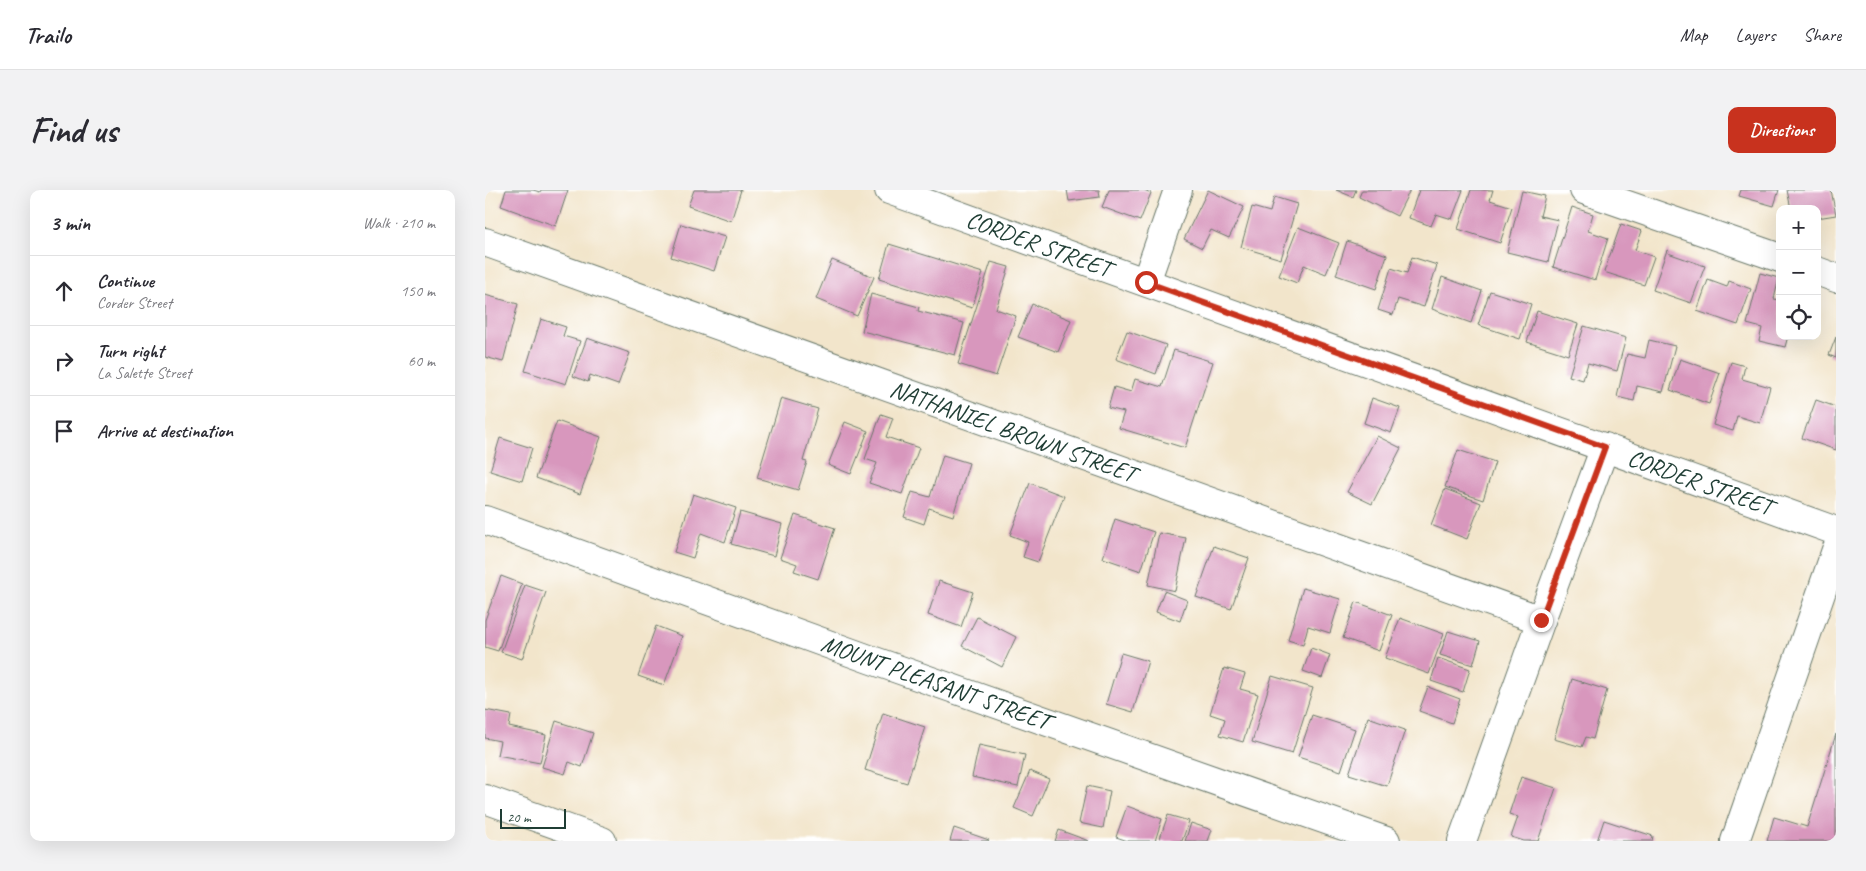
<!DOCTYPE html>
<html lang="en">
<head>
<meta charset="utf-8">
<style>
  :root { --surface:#fff; --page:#f2f2f3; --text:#2b2b33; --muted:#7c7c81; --line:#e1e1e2; --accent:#c8321e }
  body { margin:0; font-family:Caveat,sans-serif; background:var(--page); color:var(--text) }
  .controls { position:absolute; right:15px; top:15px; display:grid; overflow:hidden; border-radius:10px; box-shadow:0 5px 20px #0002 }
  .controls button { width:45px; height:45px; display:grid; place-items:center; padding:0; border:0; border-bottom:1px solid var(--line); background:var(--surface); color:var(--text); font:25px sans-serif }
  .scale { position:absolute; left:15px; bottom:12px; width:66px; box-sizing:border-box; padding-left:5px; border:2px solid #1f3d34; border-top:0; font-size:14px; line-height:18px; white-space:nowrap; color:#1f3d34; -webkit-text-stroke:4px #fff; paint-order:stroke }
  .stop { position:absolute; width:15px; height:15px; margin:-11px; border:4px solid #c8321e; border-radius:50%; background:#fff }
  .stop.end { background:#c8321e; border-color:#fff; box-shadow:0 1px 5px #0008 }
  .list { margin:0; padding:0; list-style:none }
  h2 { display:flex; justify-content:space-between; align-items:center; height:65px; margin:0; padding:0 20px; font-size:21px }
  h2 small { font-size:16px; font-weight:400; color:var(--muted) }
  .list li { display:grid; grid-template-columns:32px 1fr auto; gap:15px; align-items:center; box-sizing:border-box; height:70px; padding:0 20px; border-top:1px solid var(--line) }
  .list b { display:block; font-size:19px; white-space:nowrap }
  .list p { margin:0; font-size:16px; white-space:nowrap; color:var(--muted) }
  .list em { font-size:16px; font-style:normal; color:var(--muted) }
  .icon { flex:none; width:28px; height:28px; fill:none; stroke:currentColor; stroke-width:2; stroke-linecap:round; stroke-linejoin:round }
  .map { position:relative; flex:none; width:1351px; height:651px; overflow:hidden; border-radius:10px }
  header { display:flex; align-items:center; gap:30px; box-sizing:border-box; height:70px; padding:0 25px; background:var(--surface); border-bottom:1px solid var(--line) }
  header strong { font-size:24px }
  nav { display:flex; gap:28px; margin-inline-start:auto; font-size:18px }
  .intro { display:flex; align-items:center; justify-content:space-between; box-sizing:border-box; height:120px; padding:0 30px }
  h1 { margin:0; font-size:35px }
  .button { padding:12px 22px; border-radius:10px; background:var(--accent); color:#fff; font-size:18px; font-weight:700 }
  main { display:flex; gap:30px; padding:0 30px }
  aside { flex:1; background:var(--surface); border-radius:10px; box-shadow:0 5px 20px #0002 }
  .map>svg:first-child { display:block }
  .building { fill:#d897bd }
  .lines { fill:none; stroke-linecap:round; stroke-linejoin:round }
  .minor-casing { stroke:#697869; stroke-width:30 }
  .minor { stroke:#fff; stroke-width:28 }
  .route { stroke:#c8321e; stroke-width:6 }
  .labels { text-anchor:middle; stroke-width:4; stroke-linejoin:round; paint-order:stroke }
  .street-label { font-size:24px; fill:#1f3d34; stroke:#fff }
</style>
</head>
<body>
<header>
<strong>Trailo</strong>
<nav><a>Map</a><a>Layers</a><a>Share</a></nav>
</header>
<div class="intro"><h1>Find us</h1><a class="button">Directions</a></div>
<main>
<aside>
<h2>3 min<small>Walk · 210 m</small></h2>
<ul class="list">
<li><svg class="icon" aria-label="ahead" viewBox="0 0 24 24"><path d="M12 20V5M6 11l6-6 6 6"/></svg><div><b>Continue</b><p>Corder Street</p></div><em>150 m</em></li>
<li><svg class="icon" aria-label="right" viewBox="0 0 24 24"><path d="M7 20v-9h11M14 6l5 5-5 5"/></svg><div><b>Turn right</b><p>La Salette Street</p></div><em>60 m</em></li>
<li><svg class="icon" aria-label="arrive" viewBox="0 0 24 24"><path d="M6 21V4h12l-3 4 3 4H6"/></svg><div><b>Arrive at destination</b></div></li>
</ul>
</aside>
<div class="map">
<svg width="1351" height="651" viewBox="0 0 1351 651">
  <rect width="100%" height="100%" fill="#fff"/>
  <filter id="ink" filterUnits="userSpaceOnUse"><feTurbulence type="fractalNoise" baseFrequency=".02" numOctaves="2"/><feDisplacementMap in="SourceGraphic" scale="10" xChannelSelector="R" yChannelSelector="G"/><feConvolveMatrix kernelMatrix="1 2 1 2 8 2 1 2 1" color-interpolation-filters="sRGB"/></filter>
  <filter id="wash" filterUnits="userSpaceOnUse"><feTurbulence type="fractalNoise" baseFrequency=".0096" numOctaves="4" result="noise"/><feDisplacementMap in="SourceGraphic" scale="20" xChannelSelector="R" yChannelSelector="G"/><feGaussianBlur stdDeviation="1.12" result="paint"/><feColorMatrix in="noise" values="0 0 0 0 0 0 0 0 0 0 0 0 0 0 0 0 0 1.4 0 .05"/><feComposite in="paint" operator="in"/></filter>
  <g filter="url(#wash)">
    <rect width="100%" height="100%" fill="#f2e5cb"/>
    <g id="blocks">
      <g class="building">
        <path d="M21,0H48L55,2L56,0H83L71,36L16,16Z"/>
        <path d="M209,0H256L246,31L203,16Z"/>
        <path d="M582,0H614L615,7L584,11Z"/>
        <path d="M624,0H659L666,3L655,31L617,17Z"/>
        <path d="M723,0L759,17L744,48L726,40L717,58L699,49Z"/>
        <path d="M851,0H871L868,7Z"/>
        <path d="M877,0H925L912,26L874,7Z"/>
        <path d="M934,0H978L967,29L951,24L946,36L924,28Z"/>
        <path d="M986,0H1008L1005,10L1027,17L1015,53L973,39Z"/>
        <path d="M1256,0H1294L1289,16L1254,6Z"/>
        <path d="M1302,0H1346L1351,25L1332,28V19H1306Z"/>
        <path d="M1037,1L1060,6L1055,26L1073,30L1063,72L1022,62Z"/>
        <path d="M789,7L812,14L796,69L756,57L767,17L785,22Z"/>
        <path d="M1087,17L1108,24L1103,41L1123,48L1110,90L1068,77Z"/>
        <path d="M196,34L240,47L229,81L186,67Z"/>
        <path d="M1136,34L1157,41L1150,60L1169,67L1159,95L1119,82Z"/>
        <path d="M813,37L854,53L841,84L819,75L812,93L794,86Z"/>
        <path d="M862,51L902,65L891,99L851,85Z"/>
        <path d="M404,54L498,83L487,118L394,89Z"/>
        <path d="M1182,60L1184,61L1183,63L1220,76L1206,113L1168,100Z"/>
        <path d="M927,67L952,75L939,117L913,109L908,125L893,120L906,78L922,83Z"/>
        <path d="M347,70L389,87L372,126L331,109Z"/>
        <path d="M506,72L524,77L511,119L531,126L511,186L473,174Z"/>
        <path d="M1275,83L1294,88L1289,109L1295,110V146H1303L1300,157L1274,151L1277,138L1262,134Z"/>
        <path d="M957,87L997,101L986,133L947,119Z"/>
        <path d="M1223,90L1242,97L1244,91L1266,99L1253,135L1212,121Z"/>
        <path d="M1005,101L1046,114L1035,149L993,135Z"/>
        <path d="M386,104L434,117L433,121L479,133L470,165L377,141Z"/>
        <path d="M0,105L33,114L18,172L0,167Z"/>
        <path d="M547,114L586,130L573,162L533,147Z"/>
        <path d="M1052,121L1093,134L1083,165L1042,152Z"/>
        <path d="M56,129L81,137L78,146L95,151L81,194L40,181Z"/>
        <path d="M1099,136L1141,148L1132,181L1103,173L1098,190L1084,186Z"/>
        <path d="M642,141L681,155L671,184L631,169Z"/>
        <path d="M1351,147V168L1344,165Z"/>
        <path d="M102,148L145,163L133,195L105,185L103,192L88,186Z"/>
        <path d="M1164,150L1190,156L1178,202L1152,196L1149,211L1132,207L1142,164L1160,168Z"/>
        <path d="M689,160L728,172L700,258L634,238L639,222L623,218L629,197L646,202L650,189L677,197Z"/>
        <path d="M1195,169L1235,183L1224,214L1185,200Z"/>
        <path d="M1246,172L1260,176L1257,189L1285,197L1275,233L1252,226L1248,241L1228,235Z"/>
        <path d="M296,208L333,219L318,271L322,272L313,300L272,288Z"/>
        <path d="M887,208L915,218L906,243L879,233Z"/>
        <path d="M1331,210L1351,217V260L1317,248Z"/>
        <path d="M396,224L408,228L401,247L434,258L417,304L384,293L392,273L380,269Z"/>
        <path d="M72,231L116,247L95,304L51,288Z"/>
        <path d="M360,232L383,241L366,284L343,275Z"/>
        <path d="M892,246L916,258L887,314L862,302Z"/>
        <path d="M15,248L47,258L37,291L5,281Z"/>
        <path d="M973,260L1010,272L998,310L960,297Z"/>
        <path d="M458,265L484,273L468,326L444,318L439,334L419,327L427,302L445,307Z"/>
        <path d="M545,293L579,306L553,372L538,367L543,352L525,345Z"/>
        <path d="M960,299L996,313L982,349L946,335Z"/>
        <path d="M208,304L251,318L240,352L216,343L208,368L189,362Z"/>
        <path d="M255,322L297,334L289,366L246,354Z"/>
        <path d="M310,325L350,338L333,389L309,381L312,374L295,368Z"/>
        <path d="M630,329L669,342L656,381L618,368Z"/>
        <path d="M674,343L701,348L690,401L663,395Z"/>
        <path d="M729,356L764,368L746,419L711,407Z"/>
        <path d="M16,386L37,394L13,461L0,457V430Z"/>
        <path d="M454,391L488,402L476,437L443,425Z"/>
        <path d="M40,395L61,402L37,469L16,462Z"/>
        <path d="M818,398L855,409L845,443L823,436L818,455L803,450Z"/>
        <path d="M679,401L702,410L695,431L671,422Z"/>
        <path d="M871,412L907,425L894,461L858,448Z"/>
        <path d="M492,427L531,447L517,477L477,456Z"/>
        <path d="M915,428L959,444L944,484L900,468Z"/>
        <path d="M171,436L197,446L179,495L153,486Z"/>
        <path d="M963,441L995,451L988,475L955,465Z"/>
        <path d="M826,458L845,465L837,488L818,481Z"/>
        <path d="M636,463L663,471L648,522L621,514Z"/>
        <path d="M953,468L985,479L978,502L946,491Z"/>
        <path d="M739,478L760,484L755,499L773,504L758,552L735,545L740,529L725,524Z"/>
        <path d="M787,486L828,498L807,564L767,552Z"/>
        <path d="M1087,489L1122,500L1108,549L1101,547L1097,557L1069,549Z"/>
        <path d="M943,497L975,509L967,533L934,521Z"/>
        <path d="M0,520L26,525L24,537L61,545L55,573L12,565L15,551L0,548Z"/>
        <path d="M398,523L440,537L422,593L380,580Z"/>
        <path d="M827,525L870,539L856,581L813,567Z"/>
        <path d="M883,527L920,540L902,596L864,584Z"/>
        <path d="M71,531L108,543L97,577L84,572L80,584L57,577Z"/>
        <path d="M1351,544V651H1282L1289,627L1322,637Z"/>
        <path d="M494,555L540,565L533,597L487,587Z"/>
        <path d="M545,581L564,589L548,626L529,618Z"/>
        <path d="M1036,587L1071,598L1053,651H1039L1026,647L1033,627L1024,624Z"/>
        <path d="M602,596L625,601L618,638L594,633Z"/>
        <path d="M642,616L677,629L670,651H643L631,647Z"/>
        <path d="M683,625L704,631L697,651H674Z"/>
        <path d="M1119,630L1168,646L1167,651H1112Z"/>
        <path d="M706,633L727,640L723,651H700Z"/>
        <path d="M469,638L504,650L503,651H465Z"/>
        <path d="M574,640L604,651H570Z"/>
      </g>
    </g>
  </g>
  <g filter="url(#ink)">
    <use href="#blocks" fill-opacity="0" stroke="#697869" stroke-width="1"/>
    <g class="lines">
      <defs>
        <g id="minor">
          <path id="s1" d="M404,0L1351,341"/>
          <path d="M1099,0L1295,68"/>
          <path id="s2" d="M0,52L1056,430"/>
          <path d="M1332,81L1351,88"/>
          <path d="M661,92L693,0"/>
          <path id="s3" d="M0,330L384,469L901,651"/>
          <path d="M0,609L117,651"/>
          <path d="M977,651L1056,430L1120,257"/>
          <path d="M1250,651L1351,360"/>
        </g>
      </defs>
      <use href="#minor" class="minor-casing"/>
      <use href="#minor" class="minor"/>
    </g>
  </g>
  <g class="lines" filter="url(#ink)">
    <path class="route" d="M661,92L1120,257L1056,430"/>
  </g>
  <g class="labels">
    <g class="street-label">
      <text dy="8" stroke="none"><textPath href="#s1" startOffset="159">CORDER STREET</textPath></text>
      <text dy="8" stroke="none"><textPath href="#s2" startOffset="561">NATHANIEL BROWN STREET</textPath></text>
      <text dy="8" stroke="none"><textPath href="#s1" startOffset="862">CORDER STREET</textPath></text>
      <text dy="8" stroke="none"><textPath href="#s3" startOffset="479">MOUNT PLEASANT STREET</textPath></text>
    </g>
  </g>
</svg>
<div class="controls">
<button>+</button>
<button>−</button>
<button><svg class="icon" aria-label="locate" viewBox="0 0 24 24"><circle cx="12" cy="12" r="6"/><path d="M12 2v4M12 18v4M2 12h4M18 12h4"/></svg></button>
</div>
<div class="scale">20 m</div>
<div class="stop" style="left:661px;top:92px"></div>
<div class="stop end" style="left:1056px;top:430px"></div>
</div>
</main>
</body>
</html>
